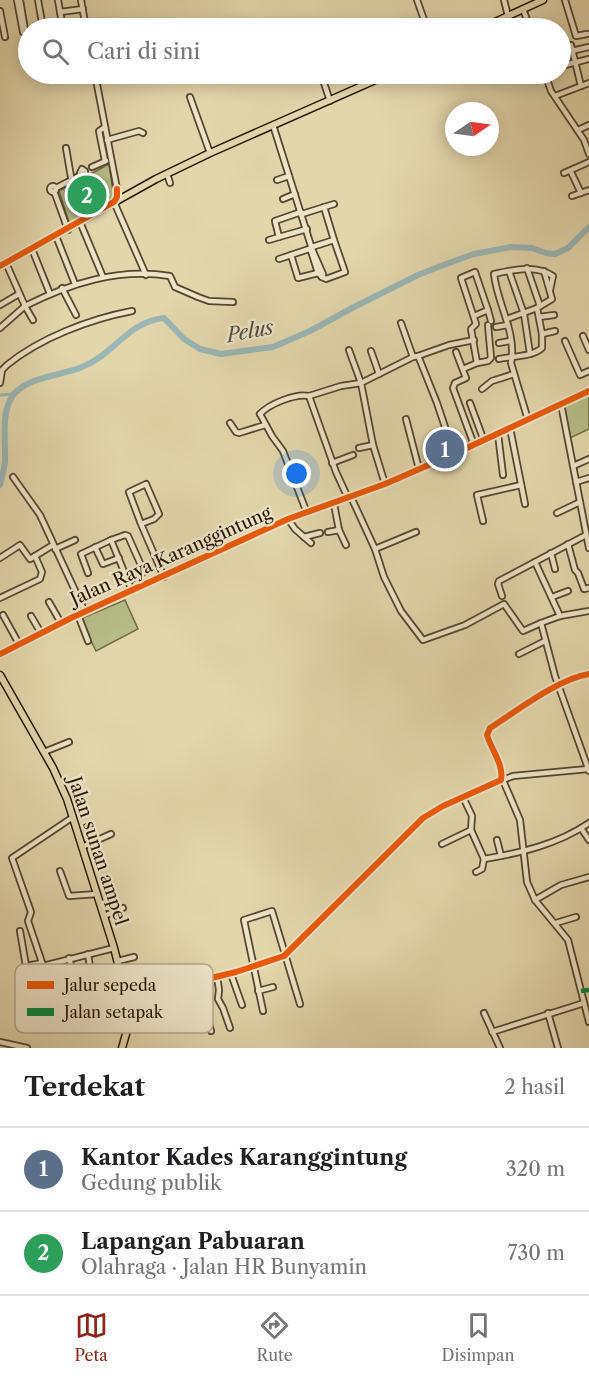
<!DOCTYPE html>
<html lang="id">
<head>
<meta charset="utf-8">
<style>
  :root { --surface:#fff; --page:#f6f6f6; --text:#202124; --muted:#757577; --line:#e0e0e0; --accent:#8f2418 }
  body { margin:0; font-family:"Libre Caslon Text",serif; background:var(--page); color:var(--text) }
  .compass { position:absolute; left:445px; top:102px; width:54px; height:54px; border-radius:50%; background:var(--surface); box-shadow:0 3px 15px #0003; rotate:77deg }
  .you { position:absolute; left:297px; top:474px; width:21px; height:21px; margin:-15px; border:4px solid #fff; border-radius:50%; background:#1a73e8; box-shadow:0 0 0 9px #1a73e833 }
  .badge { display:grid; place-items:center; width:39px; height:39px; border-radius:50%; background:var(--accent); color:#fff; font-size:20px; font-weight:700 }
  .pin { position:absolute; translate:-50% -50%; border:3px solid #fff; box-shadow:0 2px 6px #0006 }
  .list { margin:0; padding:0; list-style:none }
  h2 { display:flex; justify-content:space-between; align-items:center; height:78px; margin:0; padding:0 24px; font-size:26px }
  h2 small { font-size:20px; font-weight:400; color:var(--muted) }
  .list li { display:grid; grid-template-columns:39px 1fr auto; gap:18px; align-items:center; box-sizing:border-box; height:84px; padding:0 24px; border-top:2px solid var(--line) }
  .list b { display:block; font-size:22px; white-space:nowrap }
  .list p { margin:0; font-size:20px; white-space:nowrap; color:var(--muted) }
  .list em { font-size:20px; font-style:normal; color:var(--muted) }
  .icon { flex:none; width:33px; height:33px; fill:none; stroke:currentColor; stroke-width:2; stroke-linecap:round; stroke-linejoin:round }
  .map { position:relative; flex:none; width:589px; height:1048px; overflow:hidden }
  .search { position:absolute; background:var(--surface); box-shadow:0 3px 15px #0003; left:18px; right:18px; top:18px; height:66px; display:flex; align-items:center; gap:15px; box-sizing:border-box; padding:0 21px; border-radius:33px; color:var(--muted); font-size:22px }
  .sheet { height:246px; background:var(--surface) }
  nav { display:flex; justify-content:space-around; align-items:center; box-sizing:border-box; height:84px; border-top:2px solid var(--line); background:var(--surface); font-size:16px; color:var(--muted) }
  nav a { display:grid; justify-items:center; gap:3px }
  nav .on { color:var(--accent) }
  .map>svg:first-child { display:block }
  .green { fill:#b6bd87; stroke:#6e6a47; stroke-width:1.5 }
  .lines { fill:none; stroke-linecap:round; stroke-linejoin:round }
  .canal { stroke:#9ab6b5; stroke-width:3 }
  .river { stroke:#9ab6b5; stroke-width:6 }
  .minor-casing { stroke:#544630; stroke-width:8 }
  .major-casing { stroke:#251607; stroke-width:9 }
  .minor { stroke:#ede4c8; stroke-width:4.5 }
  .major { stroke:#e3d6ab; stroke-width:6 }
  .quiet { stroke:#00873e; stroke-width:4.5; stroke-dasharray:9 4.5; stroke-linecap:butt }
  .cycleway-casing { stroke:#ede4c8; stroke-width:10 }
  .cycleway { stroke:#e8590c; stroke-width:6 }
  .labels { text-anchor:middle; stroke-width:5; stroke-linejoin:round; paint-order:stroke }
  .street-label { font-size:18px; fill:#251607; stroke:#ede4c8 }
  .water-label { font-size:20px; font-style:italic; fill:#4e4e44; stroke:#ede4c8 }
  .key { fill:#ede4c8; stroke:#b1a68e; stroke-width:1.5 }
  .key-label { font-size:16px; fill:#251607 }
</style>
</head>
<body>
<div class="map">
<svg width="589" height="1048" viewBox="0 0 589 1048">
  <rect width="100%" height="100%" fill="#e3d6ab"/>
  <filter id="stains"><feTurbulence type="fractalNoise" baseFrequency=".00333" numOctaves="4"/><feColorMatrix values="0 0 0 0 .2 0 0 0 0 .09 0 0 0 0 .02 0 0 0 .5 -.17"/></filter>
  <radialGradient id="worn" r=".72"><stop offset=".6" stop-color="#630" stop-opacity="0"/><stop offset="1" stop-color="#630" stop-opacity=".3"/></radialGradient>
  <g class="green">
    <path d="M109,164L114,199L70,225L59,191Z"/>
    <path d="M589,393V429L570,438L564,405Z"/>
    <path d="M125,600L138,629L96,651L80,619Z"/>
  </g>
  <g class="lines">
    <path class="canal" d="M0,395L13,394"/>
    <path class="river" d="M0,485C2,477 4,470 5,462C6,442 0,411 14,394C30,376 61,376 82,367C115,354 127,322 164,318L184,339L200,349L221,354L273,347L310,331L354,307L418,275L446,264L474,254L511,247L532,248L546,253L555,254L568,248L589,227"/>
    <defs>
      <g id="minor">
        <path d="M17,0L23,32L25,30L20,0"/>
        <path d="M38,0L43,28"/>
        <path d="M58,0L62,23"/>
        <path d="M81,0L86,28"/>
        <path d="M417,0L427,28"/>
        <path d="M504,0L508,16"/>
        <path d="M565,0L576,36L587,34"/>
        <path d="M523,9L530,28"/>
        <path d="M0,11L5,37"/>
        <path d="M60,12L83,9"/>
        <path d="M571,45L581,86"/>
        <path d="M589,47L563,53L561,61L565,65L589,59"/>
        <path d="M95,74L117,189V197L114,202L146,275"/>
        <path d="M321,74L330,101"/>
        <path d="M545,74L551,91L584,140L589,154"/>
        <path d="M555,96L589,83"/>
        <path d="M190,97L210,153"/>
        <path d="M273,125L312,249L311,251L318,273L322,277"/>
        <path d="M578,130L589,125"/>
        <path d="M107,140L139,131L143,133"/>
        <path d="M66,148L71,177"/>
        <path d="M105,161L99,131L105,127"/>
        <path d="M92,167L106,161"/>
        <path d="M82,169L85,171L84,175L80,173Z"/>
        <path d="M571,172L581,193"/>
        <path d="M564,173L589,162"/>
        <path d="M167,174L170,183"/>
        <path d="M277,180L289,176"/>
        <circle cx="53" cy="189" r="3"/>
        <path d="M56,188L81,175"/>
        <path d="M54,191L68,230"/>
        <path d="M572,196L589,190"/>
        <path d="M283,199L295,194"/>
        <path d="M324,207L334,240"/>
        <path d="M301,212L275,221L279,237L307,229"/>
        <path d="M302,214L334,204"/>
        <path d="M80,222L103,277"/>
        <path d="M56,236L75,284"/>
        <path d="M269,240L279,237"/>
        <path d="M312,247L334,240L345,272L326,279L322,277"/>
        <path d="M32,249L50,294"/>
        <path d="M312,249L323,274L322,277"/>
        <path d="M291,255L298,278L318,273"/>
        <path d="M279,259L312,248"/>
        <path d="M6,263L25,306C71,283 118,268 170,276L175,287L198,297L209,301L233,302"/>
        <path d="M527,268L540,306"/>
        <path d="M509,271L524,314L530,354"/>
        <path d="M62,288L76,315"/>
        <path d="M0,305L19,294"/>
        <path d="M488,310L491,321"/>
        <path d="M539,317L554,315"/>
        <path d="M507,319L537,308L552,299L544,271"/>
        <path d="M401,323L413,357"/>
        <path d="M496,327L508,325"/>
        <path d="M0,328L25,306L33,320"/>
        <path d="M542,334L555,331"/>
        <path d="M583,336L589,350"/>
        <path d="M565,341L580,375L589,371"/>
        <path d="M499,343L510,341"/>
        <path d="M371,351L379,374"/>
        <path d="M456,352L466,378L455,383L453,388L474,445"/>
        <path d="M418,356L449,345L474,340"/>
        <path d="M499,359C512,356 532,357 542,348V334L537,308"/>
        <path d="M477,363L488,361L491,358L488,325"/>
        <path d="M463,369L477,363L471,329L476,324L461,278L475,272L488,310L474,316"/>
        <path d="M0,383L2,370L7,365C40,338 90,319 132,311"/>
        <path d="M482,389L492,381L514,374"/>
        <path d="M470,403L484,441"/>
        <path d="M561,404L589,548"/>
        <path d="M260,414L272,436L283,451L307,513"/>
        <path d="M260,414C269,404 296,393 309,396"/>
        <path d="M406,419L419,469"/>
        <path d="M528,420L511,363C517,332 497,304 494,274C513,270 536,264 553,276L550,290"/>
        <path d="M230,423L236,432L239,433L265,425"/>
        <path d="M510,428L525,504"/>
        <path d="M498,434L503,475"/>
        <path d="M359,448L373,445"/>
        <path d="M332,463L353,455"/>
        <path d="M573,466L589,459"/>
        <path d="M13,477L40,515L85,612"/>
        <path d="M576,482L589,478"/>
        <path d="M385,484L373,445L361,383L413,357L418,356L419,358L437,403L454,454"/>
        <path d="M351,497L375,549L384,577L401,611L423,640L465,625L504,604L523,631L541,623L560,616L589,611"/>
        <path d="M348,498L336,472L309,396L341,386L361,383L349,350"/>
        <path d="M334,504L339,530L346,545"/>
        <path d="M557,513L580,502"/>
        <path d="M288,519L295,529L311,543"/>
        <path d="M483,521L477,495L521,485"/>
        <path d="M141,524L129,492L146,484L159,514L154,519L141,524L164,577"/>
        <path d="M328,532L339,530"/>
        <path d="M304,537L320,533"/>
        <path d="M111,540L125,535L128,536L144,572L128,581"/>
        <path d="M568,544L575,570L578,573L584,589L589,588"/>
        <path d="M95,547L103,564L119,558"/>
        <path d="M55,549L75,540"/>
        <path d="M375,549L416,532"/>
        <path d="M551,553L555,569"/>
        <path d="M0,558L20,545L30,559L35,556"/>
        <path d="M535,562L560,616"/>
        <path d="M88,573L81,554L111,540L132,591"/>
        <path d="M502,596L498,584L499,581L586,535"/>
        <path d="M552,597L568,591"/>
        <path d="M0,598L40,579L42,572L35,556L53,545"/>
        <path d="M49,602L61,623"/>
        <path d="M3,615L19,644"/>
        <path d="M78,615L88,641"/>
        <path d="M31,616L41,633"/>
        <path d="M541,623L555,676L589,771"/>
        <path d="M0,654L73,617L288,519L385,484L454,454L589,391"/>
        <path d="M519,654L545,641"/>
        <path d="M44,752L69,742"/>
        <path d="M502,778L520,820L527,882L535,900L568,940L589,1022"/>
        <path d="M503,780L513,776L588,769"/>
        <path d="M463,797L472,816L471,830L484,859C521,853 558,844 589,823"/>
        <path d="M581,828L589,840"/>
        <path d="M497,840L501,856"/>
        <path d="M442,844L471,830"/>
        <path d="M82,847L111,834"/>
        <path d="M60,871L69,896L97,894"/>
        <path d="M476,872L482,869L484,859"/>
        <path d="M535,900L561,885L589,877"/>
        <path d="M104,916L123,908"/>
        <path d="M556,923L576,917"/>
        <path d="M20,931L26,966L42,963"/>
        <path d="M88,954L91,973"/>
        <path d="M69,958L80,997"/>
        <path d="M118,961L134,957"/>
        <path d="M43,966L114,948"/>
        <path d="M231,974L242,1005"/>
        <path d="M217,976L219,990L218,999L223,1008L230,1028"/>
        <path d="M198,980L211,1031"/>
        <path d="M258,991L273,987"/>
        <path d="M56,1004L28,921L31,912L12,858L73,817"/>
        <path d="M186,1007L204,1003"/>
        <path d="M263,1011L244,920L272,911L300,1004"/>
        <path d="M129,1012L154,1003L190,983L236,972L284,956L423,818L443,806L501,780C504,765 491,749 487,735L490,728C518,710 558,679 589,674"/>
        <path d="M484,1013L500,1048"/>
        <path d="M548,1013L558,1048"/>
        <path d="M492,1032L584,1003"/>
        <path d="M0,1042L27,1048"/>
      </g>
      <g id="major">
        <path d="M482,28L543,0"/>
        <path d="M0,266L156,179L210,153L389,74"/>
        <path d="M0,675L53,768L67,799L114,948L128,1003V1027L122,1048"/>
      </g>
    </defs>
    <use href="#minor" class="minor-casing"/>
    <use href="#major" class="major-casing"/>
    <use href="#minor" class="minor"/>
    <use href="#major" class="major"/>
    <g class="quiet">
      <path d="M43,966L56,1004"/>
      <path d="M581,991L589,990"/>
    </g>
    <defs>
      <g id="cycleway">
        <path d="M0,266L114,202L117,197V189"/>
        <path d="M0,654L73,617L288,519L385,484L454,454L589,391"/>
        <path d="M129,1012L154,1003L190,983L236,972L284,956L423,818L443,806L501,780C504,765 491,749 487,735L490,728C518,710 558,679 589,674"/>
      </g>
    </defs>
    <use href="#cycleway" class="cycleway-casing"/>
    <use href="#cycleway" class="cycleway"/>
  </g>
  <g class="labels">
    <g class="street-label">
      <text transform="translate(171 556) rotate(-24)" y="6">Jalan Raya Karanggintung</text>
      <text transform="translate(98 851) rotate(72)" y="6">Jalan sunan ampel</text>
    </g>
    <g class="water-label">
      <text transform="translate(250 331) rotate(-11)" y="7">Pelus</text>
    </g>
  </g>
  <rect x="15" y="964" width="198" height="69" rx="9" class="key"/>
  <rect x="27" y="981" width="27" height="8" fill="#e8590c"/>
  <rect x="27" y="1008" width="27" height="8" fill="#00873e"/>
  <g class="key-label">
    <text x="64" y="991">Jalur sepeda</text>
    <text x="64" y="1018">Jalan setapak</text>
  </g>
  <rect width="100%" height="100%" filter="url(#stains)"/>
  <rect width="100%" height="100%" fill="url(#worn)"/>
</svg>
<svg class="compass" viewBox="-18 -18 36 36"><path d="M0-13l5 13h-10z" fill="#e53935"/><path d="M0 13l5-13h-10z" fill="#757577"/></svg>
<div class="you"></div>
<div class="pin badge" style="left:445px;top:449px;background:#5c6f8a">1</div>
<div class="pin badge" style="left:87px;top:195px;background:#2e9e5b">2</div>
<div class="search"><svg class="icon" aria-label="search" viewBox="0 0 24 24"><circle cx="10" cy="10" r="6"/><path d="M15 15l6 6"/></svg>Cari di sini</div>
</div>
<section class="sheet">
<h2>Terdekat<small>2 hasil</small></h2>
<ul class="list">
<li><span class="badge" style="background:#5c6f8a">1</span><div><b>Kantor Kades Karanggintung</b><p>Gedung publik</p></div><em>320 m</em></li>
<li><span class="badge" style="background:#2e9e5b">2</span><div><b>Lapangan Pabuaran</b><p>Olahraga · Jalan HR Bunyamin</p></div><em>730 m</em></li>
</ul>
</section>
<nav>
<a class="on"><svg class="icon" aria-label="map" viewBox="0 0 24 24"><path d="M3 6l6-2 6 2 6-2v14l-6 2-6-2-6 2zM9 4v14M15 6v14"/></svg>Peta</a>
<a><svg class="icon" aria-label="directions" viewBox="0 0 24 24"><path d="M12 3l9 9-9 9-9-9zM9 14v-3h6M13 9l2 2-2 2"/></svg>Rute</a>
<a><svg class="icon" aria-label="saved" viewBox="0 0 24 24"><path d="M7 4h10v16l-5-4-5 4z"/></svg>Disimpan</a>
</nav>
</body>
</html>
